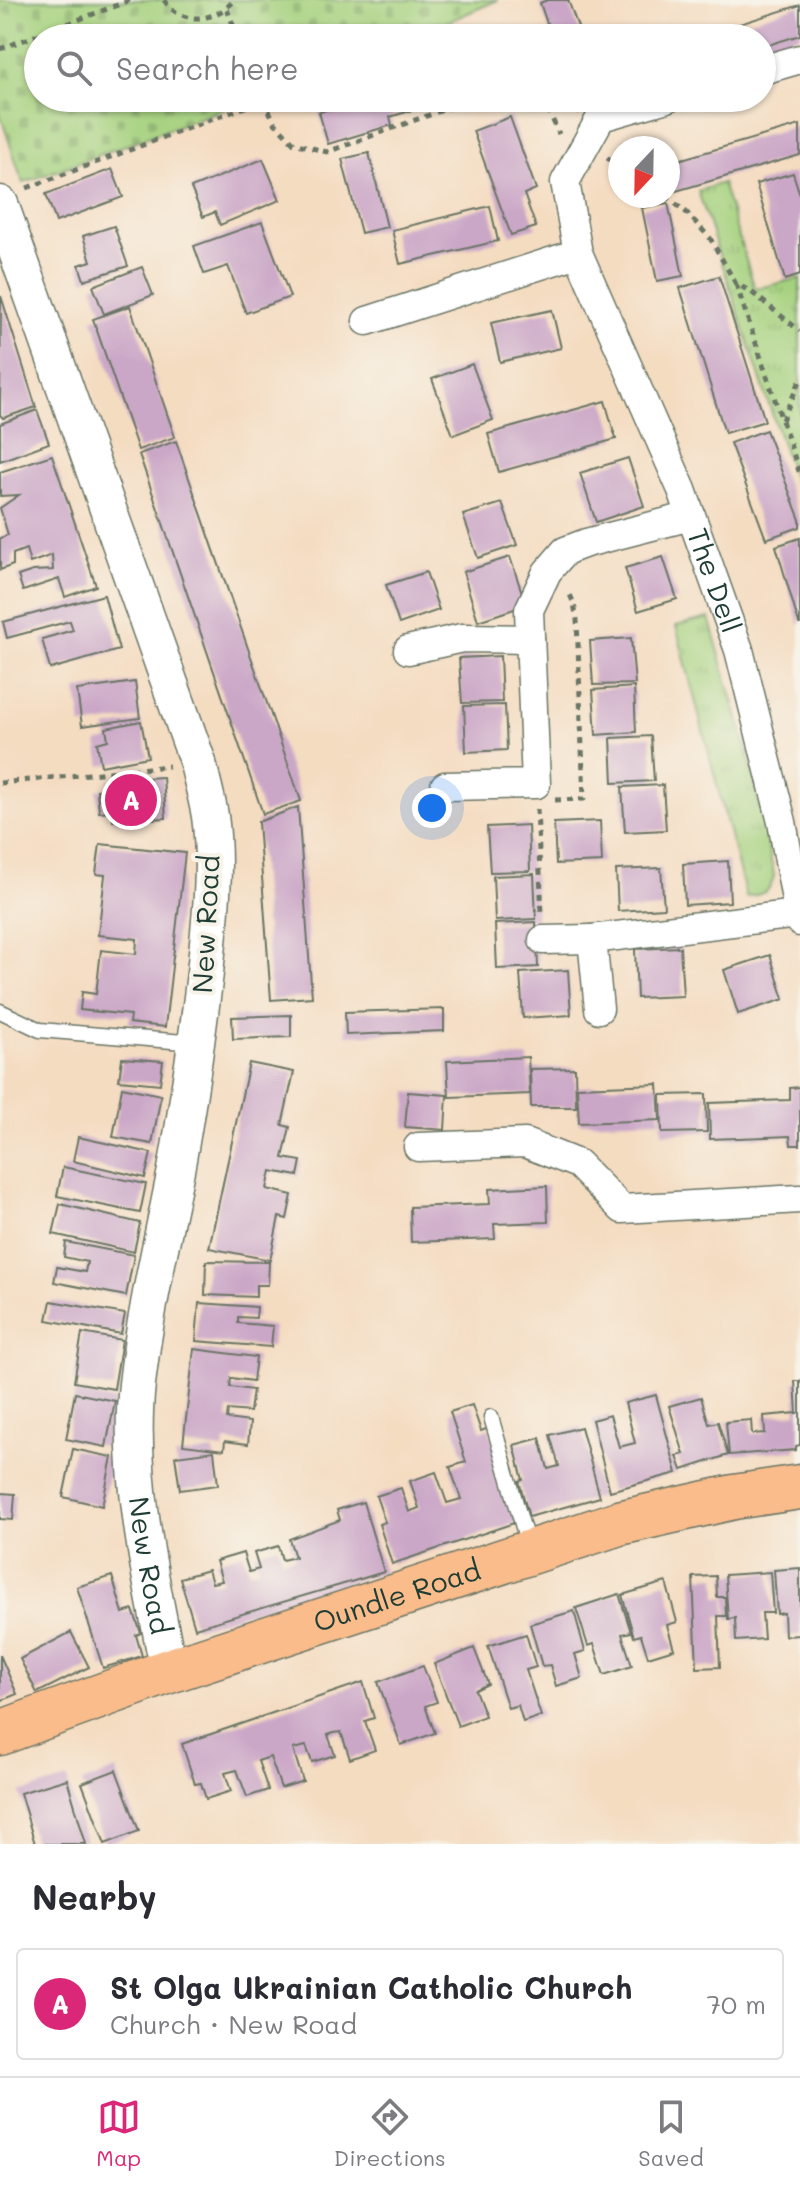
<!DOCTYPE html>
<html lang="en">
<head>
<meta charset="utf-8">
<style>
  :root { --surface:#fff; --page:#f7f7f7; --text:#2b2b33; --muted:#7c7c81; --line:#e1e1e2; --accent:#db2777 }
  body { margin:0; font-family:Mali,sans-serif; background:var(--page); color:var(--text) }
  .compass { position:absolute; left:608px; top:136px; width:72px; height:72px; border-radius:50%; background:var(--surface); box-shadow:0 2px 6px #0004; rotate:202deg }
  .you { position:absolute; left:432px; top:808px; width:28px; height:28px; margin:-20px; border:6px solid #fff; border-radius:50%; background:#1a73e8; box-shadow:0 0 0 12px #1a73e833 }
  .badge { display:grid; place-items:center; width:52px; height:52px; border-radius:50%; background:var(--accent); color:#fff; font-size:26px; font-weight:700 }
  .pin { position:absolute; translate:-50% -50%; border:4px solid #fff; box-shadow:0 2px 8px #0006 }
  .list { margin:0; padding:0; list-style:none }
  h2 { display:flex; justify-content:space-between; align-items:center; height:104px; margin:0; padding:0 32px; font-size:34px }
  h2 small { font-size:26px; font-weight:400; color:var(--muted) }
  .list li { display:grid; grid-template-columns:52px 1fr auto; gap:24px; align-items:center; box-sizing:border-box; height:112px; margin:0 16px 16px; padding:0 16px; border:2px solid var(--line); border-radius:8px }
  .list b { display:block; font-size:30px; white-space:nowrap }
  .list p { margin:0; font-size:26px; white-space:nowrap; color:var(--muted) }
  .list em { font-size:26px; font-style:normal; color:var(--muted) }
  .icon { flex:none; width:44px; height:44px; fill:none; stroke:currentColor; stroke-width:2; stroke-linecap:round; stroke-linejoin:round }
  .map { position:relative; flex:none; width:800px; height:1844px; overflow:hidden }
  .search { position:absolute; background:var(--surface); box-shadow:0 2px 6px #0004; left:24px; right:24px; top:24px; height:88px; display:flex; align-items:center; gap:20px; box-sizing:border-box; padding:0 28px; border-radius:44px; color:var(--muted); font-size:30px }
  .sheet { height:232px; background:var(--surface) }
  nav { display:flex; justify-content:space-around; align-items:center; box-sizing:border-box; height:112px; border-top:2px solid var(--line); background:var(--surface); font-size:22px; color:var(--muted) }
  nav a { display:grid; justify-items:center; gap:4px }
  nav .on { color:var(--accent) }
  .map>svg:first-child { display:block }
  .grass { fill:url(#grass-tufts); stroke:#628759; stroke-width:2 }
  .cemetery { fill:url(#cemetery-stones); stroke:#628759; stroke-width:2 }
  .building { fill:#cba7c7 }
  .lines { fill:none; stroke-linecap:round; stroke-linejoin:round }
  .service-casing { stroke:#6a7565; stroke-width:17 }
  .minor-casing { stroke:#6a7565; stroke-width:31 }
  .tertiary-casing { stroke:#6a7565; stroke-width:39 }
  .primary-casing { stroke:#6a7565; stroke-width:47 }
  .path { stroke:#6a7565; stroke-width:5; stroke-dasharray:6 6; stroke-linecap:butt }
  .service { stroke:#fff; stroke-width:14 }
  .minor { stroke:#fff; stroke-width:28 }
  .tertiary { stroke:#fff; stroke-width:36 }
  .primary { stroke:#fabc8b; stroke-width:44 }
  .labels { text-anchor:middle; stroke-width:8; stroke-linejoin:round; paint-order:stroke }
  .street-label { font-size:28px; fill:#1f3d34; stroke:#f7f3e8 }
</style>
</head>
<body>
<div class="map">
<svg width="800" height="1844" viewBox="0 0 800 1844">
  <defs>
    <pattern id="grass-tufts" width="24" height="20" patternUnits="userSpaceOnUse" patternTransform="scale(2)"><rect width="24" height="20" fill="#a5d17e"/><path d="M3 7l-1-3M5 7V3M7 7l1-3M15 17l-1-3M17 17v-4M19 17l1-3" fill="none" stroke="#8eb46e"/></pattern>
    <pattern id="cemetery-stones" width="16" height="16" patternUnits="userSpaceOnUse" patternTransform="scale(2)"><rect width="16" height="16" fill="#a5d17e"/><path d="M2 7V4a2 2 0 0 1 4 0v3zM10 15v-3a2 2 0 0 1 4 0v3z" fill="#8eb46e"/></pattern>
  </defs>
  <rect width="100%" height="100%" fill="#f7f3e8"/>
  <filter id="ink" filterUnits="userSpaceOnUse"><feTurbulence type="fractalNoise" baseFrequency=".0125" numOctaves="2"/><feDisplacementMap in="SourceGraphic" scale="16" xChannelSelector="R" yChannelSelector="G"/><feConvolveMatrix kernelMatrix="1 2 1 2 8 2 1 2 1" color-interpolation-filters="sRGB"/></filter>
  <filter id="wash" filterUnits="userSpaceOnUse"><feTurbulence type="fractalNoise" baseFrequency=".006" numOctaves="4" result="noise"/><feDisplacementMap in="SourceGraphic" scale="32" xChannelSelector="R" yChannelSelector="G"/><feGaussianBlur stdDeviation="1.8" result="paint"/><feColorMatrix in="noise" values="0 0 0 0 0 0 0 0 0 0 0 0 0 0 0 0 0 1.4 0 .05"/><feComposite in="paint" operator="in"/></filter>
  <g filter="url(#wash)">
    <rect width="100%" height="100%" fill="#f4dcc1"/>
    <g class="grass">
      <path d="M722,183L755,289L800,278V498L698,191Z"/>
      <path d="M709,618L749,757L774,875C771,893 763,894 746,897L676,626Z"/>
    </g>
    <path class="cemetery" d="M0,0H498L410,38H38V98H253L23,183L0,114Z"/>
    <g id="blocks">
      <g class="building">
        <path d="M547,0H568L582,38H552L540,3Z"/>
        <path d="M800,5V35L762,47V38H720L717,31Z"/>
        <path d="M368,98H449V99L390,117L392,125L328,144L319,112Z"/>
        <path d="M573,98H603L605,104L578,113Z"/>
        <path d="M510,117L536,189L524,194L536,227L511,235L473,131Z"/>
        <path d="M800,125V155L676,191L668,163Z"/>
        <path d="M369,153L387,227L361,233L342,159Z"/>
        <path d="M263,159L280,200L220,225L215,212L203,217L191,188Z"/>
        <path d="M112,169L123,197L56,222L46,194Z"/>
        <path d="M793,173L800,195V275L785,280L756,184Z"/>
        <path d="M668,203L683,276L657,281L642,208Z"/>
        <path d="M490,206L498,241L400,264L392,230Z"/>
        <path d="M262,222L290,297L246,313L228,266L204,274L194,246Z"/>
        <path d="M114,226L128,266L84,280L79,265L91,261L83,236Z"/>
        <path d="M142,267L153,295L104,314L93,286Z"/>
        <path d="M719,276L765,421L725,433L680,288Z"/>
        <path d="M1,296L36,407L3,418L0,415Z"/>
        <path d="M130,306L175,437L138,450L93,319Z"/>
        <path d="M552,310L561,348L500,362L491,323Z"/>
        <path d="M472,364L493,420L453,435L432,379Z"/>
        <path d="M605,401L616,439L499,472L488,434Z"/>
        <path d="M37,410L49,443L0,461V424Z"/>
        <path d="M766,430L800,520V527L766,539L730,443Z"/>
        <path d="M176,441L301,801L263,814L139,454Z"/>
        <path d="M52,455L96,586L65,597L59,579L23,591L18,576L33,571L53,570L52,555L30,563L26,549L13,554V565L0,570V538L8,535L0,508L19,495L0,496V472Z"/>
        <path d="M628,458L644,506L596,522L580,473Z"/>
        <path d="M502,503L517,545L478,558L463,515Z"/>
        <path d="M800,538V624H799L776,546Z"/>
        <path d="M510,557L526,605L478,621L463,572Z"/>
        <path d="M663,557L677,599L638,611L625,568Z"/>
        <path d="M426,572L439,610L399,624L386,585Z"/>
        <path d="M104,595L119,650L50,669L42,639L73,630L70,621L7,638L3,622Z"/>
        <path d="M631,638L635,684L593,685L590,641Z"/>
        <path d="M500,656L502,702L462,703L459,658Z"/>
        <path d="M135,682L140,718L82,726L77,690Z"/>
        <path d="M634,687L636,732L596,735L593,690Z"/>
        <path d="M505,705L507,750L466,752L464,706Z"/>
        <path d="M141,721L148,757L101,766L97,743L108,740L106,728Z"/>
        <path d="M651,736L654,781L613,783L611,738Z"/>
        <path d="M163,777L166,818L113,821L112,811L99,812L97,790L110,789L109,780Z"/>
        <path d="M663,785L666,830L625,832L622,787Z"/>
        <path d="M298,807L312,997L271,1000L258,822Z"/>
        <path d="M600,821L602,862L556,864L554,823Z"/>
        <path d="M528,825L530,871L490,872L487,827Z"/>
        <path d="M100,844L185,853L165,1027L129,1023L130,1015L80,1010L82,992L96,994L101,950L136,954L137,939L98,935L105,875L96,874Z"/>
        <path d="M728,861L730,902L685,905L683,864Z"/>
        <path d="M661,868L664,908L618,911L616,870Z"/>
        <path d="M534,874L536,919L495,921L493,876Z"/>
        <path d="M536,922L538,967L497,969L495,924Z"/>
        <path d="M680,947L683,996L637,998L635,949Z"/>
        <path d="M770,955L784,999L738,1014L724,970Z"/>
        <path d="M568,970L571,1015L523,1018L520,973Z"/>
        <path d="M444,1009V1031L346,1035L345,1012Z"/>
        <path d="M291,1015V1037L233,1039L232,1017Z"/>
        <path d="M528,1057L530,1094L449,1097L447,1061Z"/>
        <path d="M122,1058L163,1061L160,1084L119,1080Z"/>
        <path d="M249,1063L294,1072L282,1125L290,1127L283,1158L301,1161L298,1176L271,1171L267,1189L292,1195L287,1219L279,1217L270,1260L209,1248Z"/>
        <path d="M575,1068L576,1107H531L530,1069Z"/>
        <path d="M658,1084L660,1120L579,1123L577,1087Z"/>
        <path d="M122,1087L161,1095L152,1144L113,1137Z"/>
        <path d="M800,1087V1145H791L790,1136L710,1139L709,1103L790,1100V1088Z"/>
        <path d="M408,1092L447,1095L445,1130L405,1127Z"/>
        <path d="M706,1094L707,1132L662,1133L661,1095Z"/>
        <path d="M78,1137L151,1153L145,1178L73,1161Z"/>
        <path d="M63,1167L146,1184L140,1213L57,1196Z"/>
        <path d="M547,1186L548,1222L494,1224L495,1239L411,1242L410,1207L490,1204L489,1189Z"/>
        <path d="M60,1204L140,1223L134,1252L53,1234Z"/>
        <path d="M66,1242L134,1255L126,1296L54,1282L57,1267L85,1272L87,1262L64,1257Z"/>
        <path d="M206,1261L269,1262L268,1285H256V1297L205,1295Z"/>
        <path d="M51,1301L125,1314L121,1334L47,1320Z"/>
        <path d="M199,1303L257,1307L256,1318L238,1317V1323L273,1326L271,1347L196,1341Z"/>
        <path d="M82,1333L122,1340L114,1389L74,1382Z"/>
        <path d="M194,1349L256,1357L253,1381L231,1378L230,1387L253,1390L250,1412L228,1410L227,1419L250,1422L248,1444L225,1441L224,1450L183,1445Z"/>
        <path d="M795,1381H800V1445L796,1446V1450L729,1455L726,1422L751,1420L752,1434L765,1433L764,1416L797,1413Z"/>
        <path d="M75,1393L115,1401L106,1447L66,1439Z"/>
        <path d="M656,1395L677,1473L610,1491L592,1420L610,1415L619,1447L635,1443L625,1403Z"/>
        <path d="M701,1397L709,1424L718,1422L728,1455L682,1470L677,1456L684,1454L669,1406Z"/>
        <path d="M472,1405L481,1431L489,1428L520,1521L392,1564L379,1524L385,1522L376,1496L401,1488L409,1512L419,1508L410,1481L436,1472L447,1503L461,1499L450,1467L466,1462L450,1412Z"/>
        <path d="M581,1427L600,1497L529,1517L519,1481L523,1480L514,1445L540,1438L548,1469L559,1466L550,1435Z"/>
        <path d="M73,1449L112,1457L102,1506L63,1497Z"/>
        <path d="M214,1451L218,1485L180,1490L175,1456Z"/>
        <path d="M0,1493L15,1494L13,1520L0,1519Z"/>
        <path d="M363,1502L384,1572L195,1628L180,1578L208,1570L212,1583L222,1581L216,1561L243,1553L249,1572L259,1569L254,1553L278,1546L282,1560L295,1557L289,1539L340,1520L337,1510Z"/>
        <path d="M800,1568V1635L785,1636L784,1613L777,1614L774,1570Z"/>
        <path d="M770,1572L773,1613H762L764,1639L736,1641L735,1618L728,1619L725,1575Z"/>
        <path d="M112,1576L123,1613L133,1610L141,1633L136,1635L142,1656L103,1668L77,1587Z"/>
        <path d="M716,1576L717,1597H725L726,1616H718L720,1667L697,1668L693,1577Z"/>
        <path d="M666,1582L677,1622L667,1625L674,1649L648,1657L641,1635L634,1637L622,1595Z"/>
        <path d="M619,1594L631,1632L622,1634L632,1666L604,1675L594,1644L588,1646L576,1608Z"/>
        <path d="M574,1611L585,1651L575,1654L582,1678L556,1686L550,1665L542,1666L530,1624Z"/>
        <path d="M71,1632L89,1667L37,1693L20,1659Z"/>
        <path d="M526,1634L536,1667L526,1670L541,1716L523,1722L518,1705L508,1708L488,1646Z"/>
        <path d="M474,1648L488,1684L475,1690L485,1716L458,1726L434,1664Z"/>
        <path d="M0,1655L17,1694L0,1701Z"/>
        <path d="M423,1666L437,1702L425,1706L435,1733L401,1745L378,1682Z"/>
        <path d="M363,1682L374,1718L365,1721L375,1750L350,1759L341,1732L334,1733L328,1735L335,1755L312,1762L306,1746L293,1749L303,1781L281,1788L270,1757L258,1761L268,1790L247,1797L237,1770L225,1773L231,1791L206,1799L201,1783L195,1784L182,1744Z"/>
        <path d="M116,1770L139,1831L105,1844L82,1783Z"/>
        <path d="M67,1779L86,1844H35L20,1793Z"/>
      </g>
    </g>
  </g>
  <g filter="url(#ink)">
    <use href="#blocks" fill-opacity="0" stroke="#6a7565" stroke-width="2"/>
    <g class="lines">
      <defs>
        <g id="service">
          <path d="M0,1011L40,1030L196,1043"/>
          <path d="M491,1417L529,1548"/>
        </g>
        <g id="minor">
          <path d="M762,70L800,59"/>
          <path id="s1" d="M667,98L601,117L565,182L578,253L682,490L739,650L782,822L800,922"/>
          <path d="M367,321L578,253"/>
          <path d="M408,650L462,638L530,639"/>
          <path d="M445,786L536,784L529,610L547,572L565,551L586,543L691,516"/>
          <path d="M543,940L592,939"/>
          <path d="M599,1009L592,939L798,914"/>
          <path d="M418,1147L525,1143L578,1164L622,1209L800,1199"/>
        </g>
        <g id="tertiary">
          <path id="s2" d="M0,204L198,763C202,781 207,798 210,816C217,867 210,922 205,973C197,1039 188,1105 176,1170C162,1241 145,1312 137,1384C127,1474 151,1583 169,1671"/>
        </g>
        <g id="primary">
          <path id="s3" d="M0,1733L169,1671L619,1523L734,1497L800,1487"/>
        </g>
      </defs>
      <use href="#service" class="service-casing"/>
      <use href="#minor" class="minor-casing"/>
      <use href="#tertiary" class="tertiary-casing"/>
      <use href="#primary" class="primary-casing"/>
      <g class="path">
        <path d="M164,0C181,26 216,22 234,0"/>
        <path d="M227,9L238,38"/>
        <path d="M0,49L131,0"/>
        <path d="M543,98L559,134"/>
        <path d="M607,158L620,165"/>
        <path d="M27,188L264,100L275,123L294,143L327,152L476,98"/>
        <path d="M666,196L686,212L710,238L736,284L750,291L800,331"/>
        <path d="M736,284L800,474"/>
        <path d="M782,420L800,381"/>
        <path d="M0,783L169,766"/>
        <path d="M555,800L584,799L577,620L574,604L569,592"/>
        <path d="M537,809L542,915"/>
      </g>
      <use href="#service" class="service"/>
      <use href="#minor" class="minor"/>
      <use href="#tertiary" class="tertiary"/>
      <use href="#primary" class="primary"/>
    </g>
  </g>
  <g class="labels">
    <g class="street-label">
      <text dy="10" stroke="none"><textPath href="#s1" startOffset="570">The Dell</textPath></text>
      <text transform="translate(206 924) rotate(-87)" y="10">New Road</text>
      <text dy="10" stroke="none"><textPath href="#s2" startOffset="1404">New Road</textPath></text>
      <text dy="10" stroke="none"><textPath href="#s3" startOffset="420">Oundle Road</textPath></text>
    </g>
  </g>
</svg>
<svg class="compass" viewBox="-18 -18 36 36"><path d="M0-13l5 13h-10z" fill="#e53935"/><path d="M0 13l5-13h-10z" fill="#7c7c81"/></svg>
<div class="you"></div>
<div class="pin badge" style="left:131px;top:800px">A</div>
<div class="search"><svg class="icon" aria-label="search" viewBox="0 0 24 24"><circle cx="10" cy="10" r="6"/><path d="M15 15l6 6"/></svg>Search here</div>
</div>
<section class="sheet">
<h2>Nearby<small></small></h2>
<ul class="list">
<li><span class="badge">A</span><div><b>St Olga Ukrainian Catholic Church</b><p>Church · New Road</p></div><em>70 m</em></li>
</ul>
</section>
<nav>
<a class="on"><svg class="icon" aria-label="map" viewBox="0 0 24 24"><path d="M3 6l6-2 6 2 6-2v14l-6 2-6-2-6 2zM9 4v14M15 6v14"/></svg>Map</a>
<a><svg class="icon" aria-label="directions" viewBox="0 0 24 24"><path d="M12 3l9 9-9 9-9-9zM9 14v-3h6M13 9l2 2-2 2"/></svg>Directions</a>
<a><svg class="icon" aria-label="saved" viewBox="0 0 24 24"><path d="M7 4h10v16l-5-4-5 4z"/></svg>Saved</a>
</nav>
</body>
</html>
